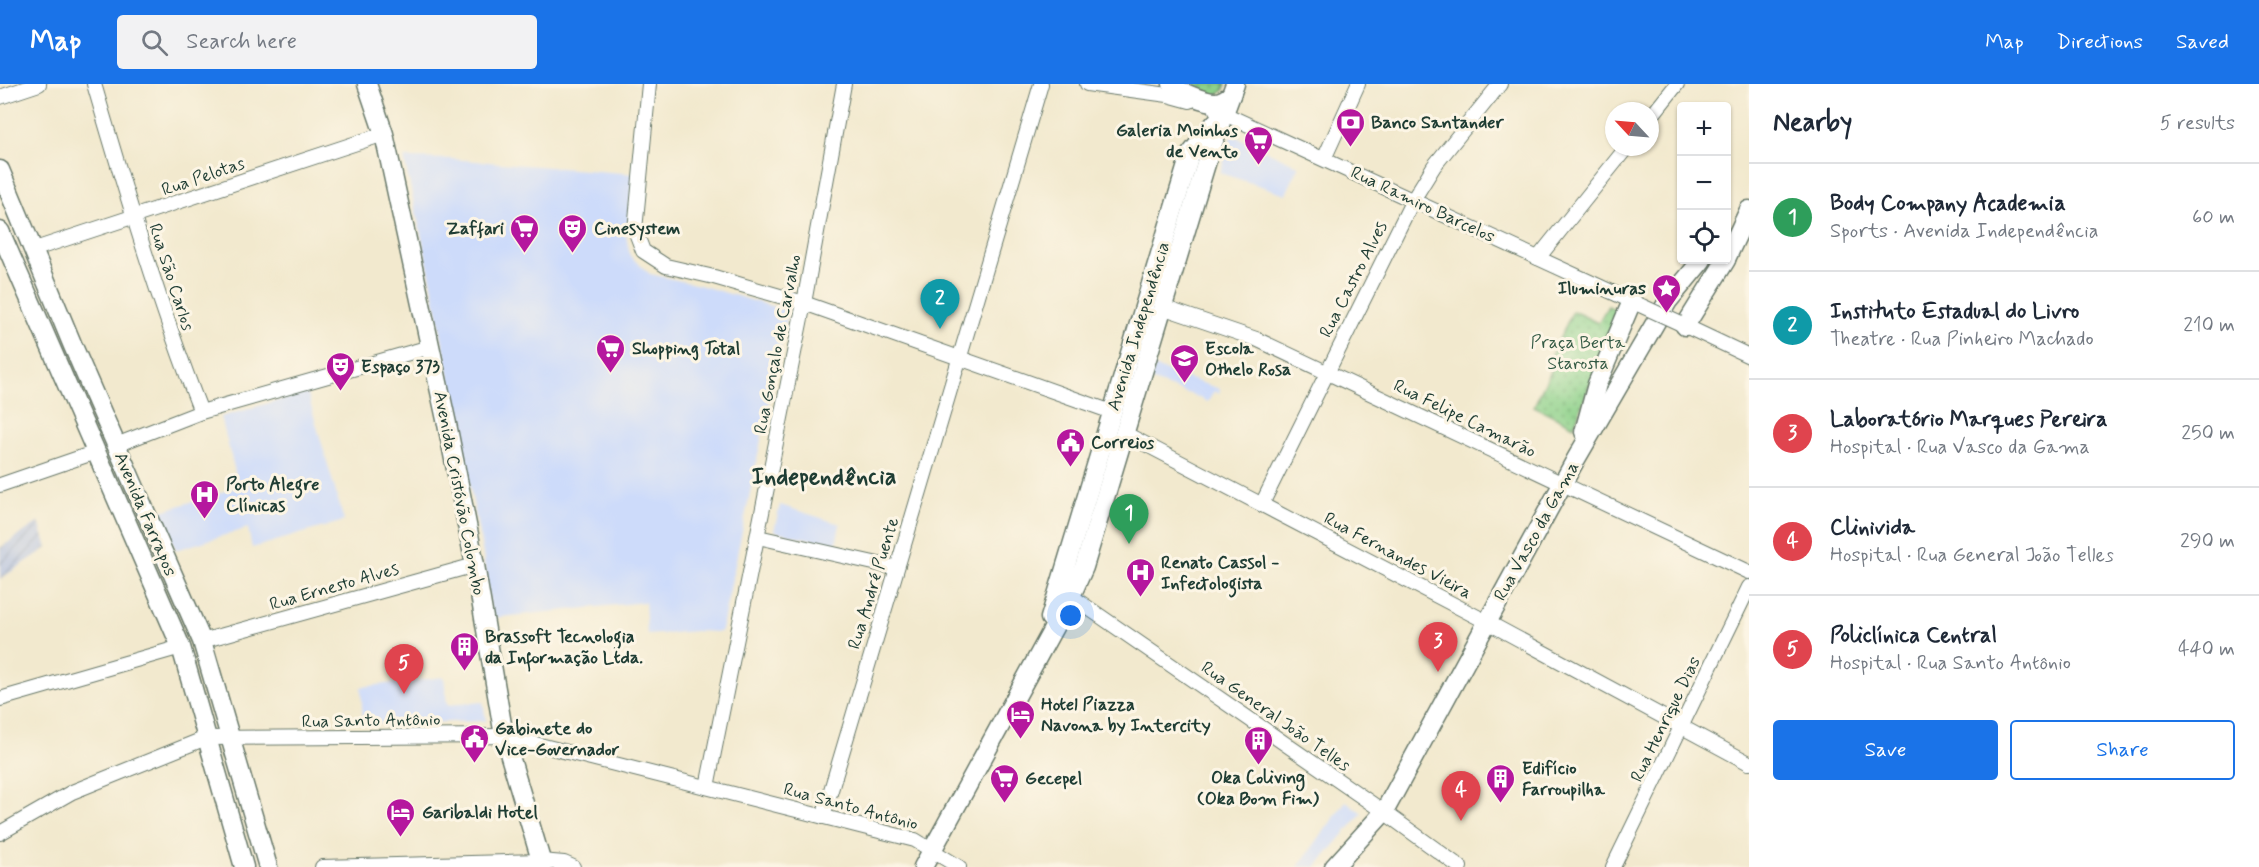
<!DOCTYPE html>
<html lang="en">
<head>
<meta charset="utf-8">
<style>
  :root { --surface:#fff; --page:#f2f2f3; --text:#1f2937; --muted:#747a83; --line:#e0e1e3; --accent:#1a73e8 }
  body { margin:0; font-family:Mynerve,sans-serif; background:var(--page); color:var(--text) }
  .controls { position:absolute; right:18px; top:18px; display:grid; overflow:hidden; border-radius:6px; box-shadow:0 2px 4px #0004 }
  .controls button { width:54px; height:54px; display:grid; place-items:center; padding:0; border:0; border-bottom:2px solid var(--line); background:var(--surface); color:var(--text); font:30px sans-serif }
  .compass { position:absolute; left:1605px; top:18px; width:54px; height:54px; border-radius:50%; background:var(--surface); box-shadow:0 2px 4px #0004; rotate:296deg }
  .you { position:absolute; left:1071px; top:532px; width:21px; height:21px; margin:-15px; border:4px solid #fff; border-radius:50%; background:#1a73e8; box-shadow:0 0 0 9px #1a73e833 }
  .badge { display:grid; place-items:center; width:39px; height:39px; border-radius:50%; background:var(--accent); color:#fff; font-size:20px; font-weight:700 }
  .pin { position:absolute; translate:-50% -50px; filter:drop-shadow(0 2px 3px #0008) }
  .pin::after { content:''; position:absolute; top:32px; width:21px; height:18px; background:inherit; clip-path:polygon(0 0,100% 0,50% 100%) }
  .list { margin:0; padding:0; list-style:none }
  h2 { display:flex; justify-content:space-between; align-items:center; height:78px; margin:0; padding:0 24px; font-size:26px }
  h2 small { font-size:20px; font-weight:400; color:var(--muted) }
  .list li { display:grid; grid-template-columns:39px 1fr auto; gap:18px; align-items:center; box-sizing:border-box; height:108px; padding:0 24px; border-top:2px solid var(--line) }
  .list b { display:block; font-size:22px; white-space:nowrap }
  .list p { margin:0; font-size:20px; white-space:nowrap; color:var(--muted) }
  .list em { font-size:20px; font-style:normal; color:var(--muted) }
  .actions { display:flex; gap:12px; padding:18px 24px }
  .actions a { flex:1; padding:14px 0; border:2px solid var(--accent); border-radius:6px; text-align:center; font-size:21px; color:var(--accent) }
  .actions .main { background:var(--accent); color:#fff }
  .icon { flex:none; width:33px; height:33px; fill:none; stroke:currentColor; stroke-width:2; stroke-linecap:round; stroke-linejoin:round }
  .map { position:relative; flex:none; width:1749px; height:783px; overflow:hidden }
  header { display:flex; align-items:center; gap:36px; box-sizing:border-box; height:84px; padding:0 30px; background:var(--accent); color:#fff }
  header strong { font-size:28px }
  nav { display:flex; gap:33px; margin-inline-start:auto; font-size:21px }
  .search { width:420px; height:54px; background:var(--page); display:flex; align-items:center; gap:15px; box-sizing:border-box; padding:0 21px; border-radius:6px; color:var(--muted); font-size:22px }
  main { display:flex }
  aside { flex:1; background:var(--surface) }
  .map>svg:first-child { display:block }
  .built { fill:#cddbfa }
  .industrial { fill:url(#industrial-furrows) }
  .park { fill:url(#park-dots); stroke:#56875f; stroke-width:1.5 }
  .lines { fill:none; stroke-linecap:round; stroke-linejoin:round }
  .minor-casing { stroke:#69796a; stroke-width:16 }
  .major-casing { stroke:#69796a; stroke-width:21 }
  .minor { stroke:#fff; stroke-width:14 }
  .major { stroke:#fff; stroke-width:18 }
  .minor-bridge-casing { stroke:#69796a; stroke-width:16; stroke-linecap:butt }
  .minor-bridge { stroke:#fff; stroke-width:14 }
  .labels { text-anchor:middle; stroke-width:6; stroke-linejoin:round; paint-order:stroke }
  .poi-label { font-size:18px; font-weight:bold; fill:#1f3d34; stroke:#fcf5e5; text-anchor:start }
  .street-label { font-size:18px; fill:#1f3d34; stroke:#fcf5e5 }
  .park-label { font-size:18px; fill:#355b45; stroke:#fcf5e5 }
  .district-label { font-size:24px; font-weight:bold; fill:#1f3d34; stroke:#fcf5e5 }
</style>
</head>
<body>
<header>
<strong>Map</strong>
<div class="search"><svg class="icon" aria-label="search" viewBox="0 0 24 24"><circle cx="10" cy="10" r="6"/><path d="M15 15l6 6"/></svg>Search here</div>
<nav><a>Map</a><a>Directions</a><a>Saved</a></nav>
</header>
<main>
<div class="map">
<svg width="1749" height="783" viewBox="0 0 1749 783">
  <defs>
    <pattern id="industrial-furrows" width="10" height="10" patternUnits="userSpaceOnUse" patternTransform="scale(1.5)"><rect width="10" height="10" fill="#b9c5de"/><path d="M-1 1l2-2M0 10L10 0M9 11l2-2" fill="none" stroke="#96a1b5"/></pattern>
    <pattern id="park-dots" width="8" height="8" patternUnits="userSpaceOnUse" patternTransform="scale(1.5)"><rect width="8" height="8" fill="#8dd18a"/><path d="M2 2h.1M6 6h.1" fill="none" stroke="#73ab72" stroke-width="1.8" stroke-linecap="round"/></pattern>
  </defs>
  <rect width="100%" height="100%" fill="#fcf5e5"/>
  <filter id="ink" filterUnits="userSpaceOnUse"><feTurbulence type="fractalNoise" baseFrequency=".0167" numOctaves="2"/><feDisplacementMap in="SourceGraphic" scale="12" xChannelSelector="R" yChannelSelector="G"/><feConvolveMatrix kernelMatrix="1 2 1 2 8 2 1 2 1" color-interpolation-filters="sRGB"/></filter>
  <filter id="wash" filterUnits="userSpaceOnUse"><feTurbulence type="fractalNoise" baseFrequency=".008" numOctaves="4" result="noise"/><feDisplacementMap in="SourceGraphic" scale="24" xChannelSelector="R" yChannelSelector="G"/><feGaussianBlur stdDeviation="1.35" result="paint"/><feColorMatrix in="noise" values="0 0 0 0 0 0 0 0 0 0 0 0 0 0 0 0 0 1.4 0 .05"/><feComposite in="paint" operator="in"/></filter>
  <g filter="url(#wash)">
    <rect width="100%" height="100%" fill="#f2e9ce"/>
    <g class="built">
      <path d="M1232,51L1299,82L1286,110L1220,89Z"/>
      <path d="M404,74L450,75L634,90L626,151L630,172L650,190L699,201L788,227L721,548L696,547L647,551L645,518L491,534L483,470L458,340L431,195Z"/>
      <path d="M1154,283L1220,305L1219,310L1214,307L1208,318L1193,311L1150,296Z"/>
      <path d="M307,308L344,437L252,464L248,444L176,466L159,428L239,403L221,333Z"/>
      <path d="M780,421L840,440L836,461L774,447Z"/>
      <path d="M444,593L447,621L483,618L486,637L363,640L361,603Z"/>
      <path d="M1346,717L1362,729L1316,783H1298Z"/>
    </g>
    <path class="industrial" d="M39,438L47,464L0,495V464Z"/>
    <g class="park">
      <path d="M1181,0H1226L1223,7L1214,13Z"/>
      <path d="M1608,222L1618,227L1574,342L1534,322L1556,277L1550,274L1573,227L1598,239Z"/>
    </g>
  </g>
  <g filter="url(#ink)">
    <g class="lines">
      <defs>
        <g id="minor">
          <path d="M94,0C126,110 159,220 201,328"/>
          <path d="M649,0L635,146L643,167L666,182L714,193L804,219L1112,328"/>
          <path d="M1087,0L1168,11L1190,17"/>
          <path d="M0,13L39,0"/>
          <path d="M1216,26L1640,221"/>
          <path d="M1650,34L1677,0"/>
          <path d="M1324,75L1358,0"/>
          <path d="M32,166L384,50"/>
          <path d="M1538,174L1627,63"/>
          <path d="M1162,223L1256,255L1749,488"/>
          <path d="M1679,239L1749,272"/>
          <path d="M1124,349L1487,538L1749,679"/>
          <path d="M116,361L201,328L430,263"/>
          <path d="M0,401L96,368"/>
          <path d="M1262,420L1413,116L1434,82L1500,0"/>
          <path d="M758,453L896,484"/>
          <path d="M1071,512L1384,728L1460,783"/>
          <path d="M202,557L475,481"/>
          <path d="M0,615L181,563"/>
          <path d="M707,703L804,219L844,0"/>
          <path d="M823,733L1041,0"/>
          <path d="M0,749L72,708L206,654L504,652L915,756L959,783"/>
          <path d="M322,783L541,777L564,779L573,783"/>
          <path d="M1613,783L1749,503"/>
        </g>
        <g id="major">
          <path d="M367,0L384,50L447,340L475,481L504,652L543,783"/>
          <path d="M1172,0C1177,8 1208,19 1217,18C1223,17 1227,14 1231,11"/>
          <path d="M0,86L73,262L202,557L268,783"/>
          <path d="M0,147L181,563L244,783"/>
          <path d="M1726,175L1749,126"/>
          <path d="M1685,242L1726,176"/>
          <path d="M1584,348L1597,300L1632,217"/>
          <path d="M1050,534L1190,71L1215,39"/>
          <path d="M923,783L1071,512L1084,483L1209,70L1235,0"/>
          <path d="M1334,783L1384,728L1576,375L1668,217L1702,176"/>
        </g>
      </defs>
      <use href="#minor" class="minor-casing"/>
      <use href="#major" class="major-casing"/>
      <use href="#minor" class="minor"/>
      <use href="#major" class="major"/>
      <defs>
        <path id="minor-bridge" d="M1642,222L1679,239"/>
      </defs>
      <use href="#minor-bridge" class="minor-bridge-casing"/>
      <use href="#minor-bridge" class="minor-bridge"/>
    </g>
  </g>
  <defs>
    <symbol id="bank-pin" viewBox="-11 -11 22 30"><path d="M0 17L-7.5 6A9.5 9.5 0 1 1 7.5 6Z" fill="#b5179e" stroke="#fcf5e5"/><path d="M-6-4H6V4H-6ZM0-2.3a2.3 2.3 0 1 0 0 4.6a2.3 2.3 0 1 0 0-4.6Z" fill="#fff"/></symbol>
    <symbol id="supermarket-pin" viewBox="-11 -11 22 30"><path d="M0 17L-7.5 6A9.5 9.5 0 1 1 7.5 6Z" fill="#b5179e" stroke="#fcf5e5"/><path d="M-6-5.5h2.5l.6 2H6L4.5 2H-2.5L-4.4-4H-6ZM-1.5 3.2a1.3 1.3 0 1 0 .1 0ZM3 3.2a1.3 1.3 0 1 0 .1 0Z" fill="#fff"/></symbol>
    <symbol id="theatre-pin" viewBox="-11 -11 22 30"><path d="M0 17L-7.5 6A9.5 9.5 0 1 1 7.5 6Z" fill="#b5179e" stroke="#fcf5e5"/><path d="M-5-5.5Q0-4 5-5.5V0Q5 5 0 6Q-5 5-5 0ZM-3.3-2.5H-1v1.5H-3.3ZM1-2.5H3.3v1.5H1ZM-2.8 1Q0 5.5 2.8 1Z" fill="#fff"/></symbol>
    <symbol id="sight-pin" viewBox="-11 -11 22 30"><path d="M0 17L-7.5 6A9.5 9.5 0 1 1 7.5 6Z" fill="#b5179e" stroke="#fcf5e5"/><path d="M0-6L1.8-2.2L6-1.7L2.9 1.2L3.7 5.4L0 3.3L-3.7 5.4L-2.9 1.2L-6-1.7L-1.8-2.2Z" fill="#fff"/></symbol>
    <symbol id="school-pin" viewBox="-11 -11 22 30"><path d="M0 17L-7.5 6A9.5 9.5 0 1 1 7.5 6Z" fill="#b5179e" stroke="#fcf5e5"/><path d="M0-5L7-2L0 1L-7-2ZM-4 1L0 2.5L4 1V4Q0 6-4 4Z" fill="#fff"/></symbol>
    <symbol id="civic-pin" viewBox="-11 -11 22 30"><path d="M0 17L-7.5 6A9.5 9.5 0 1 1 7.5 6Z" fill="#b5179e" stroke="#fcf5e5"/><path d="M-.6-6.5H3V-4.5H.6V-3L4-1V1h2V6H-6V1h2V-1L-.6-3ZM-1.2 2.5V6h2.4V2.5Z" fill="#fff"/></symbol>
    <symbol id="hospital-pin" viewBox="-11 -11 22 30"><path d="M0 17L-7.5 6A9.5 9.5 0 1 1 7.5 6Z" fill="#b5179e" stroke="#fcf5e5"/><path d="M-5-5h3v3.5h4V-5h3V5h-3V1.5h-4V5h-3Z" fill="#fff"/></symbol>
    <symbol id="building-pin" viewBox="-11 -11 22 30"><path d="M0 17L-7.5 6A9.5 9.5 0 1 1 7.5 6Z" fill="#b5179e" stroke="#fcf5e5"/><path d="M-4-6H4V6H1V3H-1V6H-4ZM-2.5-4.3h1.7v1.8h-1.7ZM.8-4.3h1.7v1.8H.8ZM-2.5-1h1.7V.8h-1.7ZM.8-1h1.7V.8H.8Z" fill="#fff"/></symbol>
    <symbol id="hotel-pin" viewBox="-11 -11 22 30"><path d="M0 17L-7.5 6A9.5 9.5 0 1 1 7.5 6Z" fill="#b5179e" stroke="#fcf5e5"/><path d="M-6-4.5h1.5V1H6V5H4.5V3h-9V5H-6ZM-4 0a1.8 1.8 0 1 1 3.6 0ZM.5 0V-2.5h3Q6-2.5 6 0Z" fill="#fff"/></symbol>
  </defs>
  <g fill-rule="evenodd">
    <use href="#bank-pin" x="1334" y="22" width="33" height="45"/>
    <use href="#supermarket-pin" x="1242" y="40" width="33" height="45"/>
    <use href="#supermarket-pin" x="508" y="128" width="33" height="45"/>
    <use href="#theatre-pin" x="556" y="128" width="33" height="45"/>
    <use href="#sight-pin" x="1650" y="188" width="33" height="45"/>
    <use href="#supermarket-pin" x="594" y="248" width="33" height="45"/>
    <use href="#school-pin" x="1168" y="258" width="33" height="45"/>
    <use href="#theatre-pin" x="324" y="266" width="33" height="45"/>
    <use href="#civic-pin" x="1054" y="342" width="33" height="45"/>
    <use href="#hospital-pin" x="188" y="394" width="33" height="45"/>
    <use href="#hospital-pin" x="1124" y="472" width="33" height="45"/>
    <use href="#building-pin" x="448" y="546" width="33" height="45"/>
    <use href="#hotel-pin" x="1004" y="614" width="33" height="45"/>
    <use href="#civic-pin" x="458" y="638" width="33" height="45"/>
    <use href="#building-pin" x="1242" y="640" width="33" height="45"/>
    <use href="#supermarket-pin" x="988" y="678" width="33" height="45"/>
    <use href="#building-pin" x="1484" y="678" width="33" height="45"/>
    <use href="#hotel-pin" x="384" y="712" width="33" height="45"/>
  </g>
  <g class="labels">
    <g class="poi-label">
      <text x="1371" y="44">Banco Santander</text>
      <text x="1238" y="52" text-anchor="end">Galeria Moinhos<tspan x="1238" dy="21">de Vento</tspan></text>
      <text x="504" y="150" text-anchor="end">Zaffari</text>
      <text x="594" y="150">Cinesystem</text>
      <text x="1646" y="210" text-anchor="end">Iluminuras</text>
      <text x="632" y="270">Shopping Total</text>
      <text x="1205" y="270">Escola<tspan x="1205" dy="21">Othelo Rosa</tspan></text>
      <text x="361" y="288">Espaço 373</text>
      <text x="1091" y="364">Correios</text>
      <text x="226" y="406">Porto Alegre<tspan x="226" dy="21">Clínicas</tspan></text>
      <text x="1161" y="484">Renato Cassol -<tspan x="1161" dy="21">Infectologista</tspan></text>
      <text x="485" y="558">Brassoft Tecnologia<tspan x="485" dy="21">da Informação Ltda.</tspan></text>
      <text x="1041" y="626">Hotel Piazza<tspan x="1041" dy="21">Navona by Intercity</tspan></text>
      <text x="495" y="650">Gabinete do<tspan x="495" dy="21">Vice-Governador</tspan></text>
      <text x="1522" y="690">Edifício<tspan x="1522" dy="21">Farroupilha</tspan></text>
      <text x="1258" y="699" text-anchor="middle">Oka Coliving<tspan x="1258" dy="21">(Oka Bom Fim)</tspan></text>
      <text x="1025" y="700">Gecepel</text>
      <text x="422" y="734">Garibaldi Hotel</text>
    </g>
    <g class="street-label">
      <text transform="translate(203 92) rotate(-19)" y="6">Rua Pelotas</text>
      <text transform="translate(1423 120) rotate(25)" y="6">Rua Ramiro Barcelos</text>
      <text transform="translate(172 193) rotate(72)" y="6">Rua São Carlos</text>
      <text transform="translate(1353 195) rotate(-63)" y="6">Rua Castro Alves</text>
      <text transform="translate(1138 242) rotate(-73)" y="6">Avenida Independência</text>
      <text transform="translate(777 260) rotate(-79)" y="6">Rua Gonçalo de Carvalho</text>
      <text transform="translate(1465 334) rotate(26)" y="6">Rua Felipe Camarão</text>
      <text transform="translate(460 409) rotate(79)" y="6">Avenida Cristóvão Colombo</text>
      <text transform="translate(146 430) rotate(67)" y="6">Avenida Farrapos</text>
      <text transform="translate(1536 447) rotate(-61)" y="6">Rua Vasco da Gama</text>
      <text transform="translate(1398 471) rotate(28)" y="6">Rua Fernandes Vieira</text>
      <text transform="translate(873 499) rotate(-73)" y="6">Rua André Puente</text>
      <text transform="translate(334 502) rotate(-16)" y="6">Rua Ernesto Alves</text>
      <text transform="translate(1276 632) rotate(35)" y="6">Rua General João Telles</text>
      <text transform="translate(1665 635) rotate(-64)" y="6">Rua Henrique Dias</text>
      <text transform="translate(371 636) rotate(-1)" y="6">Rua Santo Antônio</text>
      <text transform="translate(851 722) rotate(15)" y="6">Rua Santo Antônio</text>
    </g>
    <g class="park-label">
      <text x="1578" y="264">Praça Berta<tspan x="1578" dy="21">Starosta</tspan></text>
    </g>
    <g class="district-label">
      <text x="824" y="400">Independência</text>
    </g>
  </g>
</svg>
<div class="controls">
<button>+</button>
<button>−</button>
<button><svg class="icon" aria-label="locate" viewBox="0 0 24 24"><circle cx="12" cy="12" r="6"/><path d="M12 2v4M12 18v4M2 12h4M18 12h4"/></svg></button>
</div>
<svg class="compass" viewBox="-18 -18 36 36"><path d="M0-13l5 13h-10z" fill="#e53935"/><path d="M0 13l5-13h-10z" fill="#747a83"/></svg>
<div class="you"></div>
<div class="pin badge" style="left:1129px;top:460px;background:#2e9e5b">1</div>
<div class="pin badge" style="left:940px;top:245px;background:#0f9aa8">2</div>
<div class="pin badge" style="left:1438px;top:588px;background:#e0444e">3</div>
<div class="pin badge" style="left:1461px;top:737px;background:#e0444e">4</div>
<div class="pin badge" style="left:404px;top:610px;background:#e0444e">5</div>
</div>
<aside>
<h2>Nearby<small>5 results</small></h2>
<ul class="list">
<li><span class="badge" style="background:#2e9e5b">1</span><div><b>Body Company Academia</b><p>Sports · Avenida Independência</p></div><em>60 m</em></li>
<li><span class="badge" style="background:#0f9aa8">2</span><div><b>Instituto Estadual do Livro</b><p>Theatre · Rua Pinheiro Machado</p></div><em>210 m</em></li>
<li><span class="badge" style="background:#e0444e">3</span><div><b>Laboratório Marques Pereira</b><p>Hospital · Rua Vasco da Gama</p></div><em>250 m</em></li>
<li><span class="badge" style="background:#e0444e">4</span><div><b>Clinivida</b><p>Hospital · Rua General João Telles</p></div><em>290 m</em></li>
<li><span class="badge" style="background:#e0444e">5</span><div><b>Policlínica Central</b><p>Hospital · Rua Santo Antônio</p></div><em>440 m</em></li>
</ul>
<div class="actions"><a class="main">Save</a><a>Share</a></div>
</aside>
</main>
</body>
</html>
